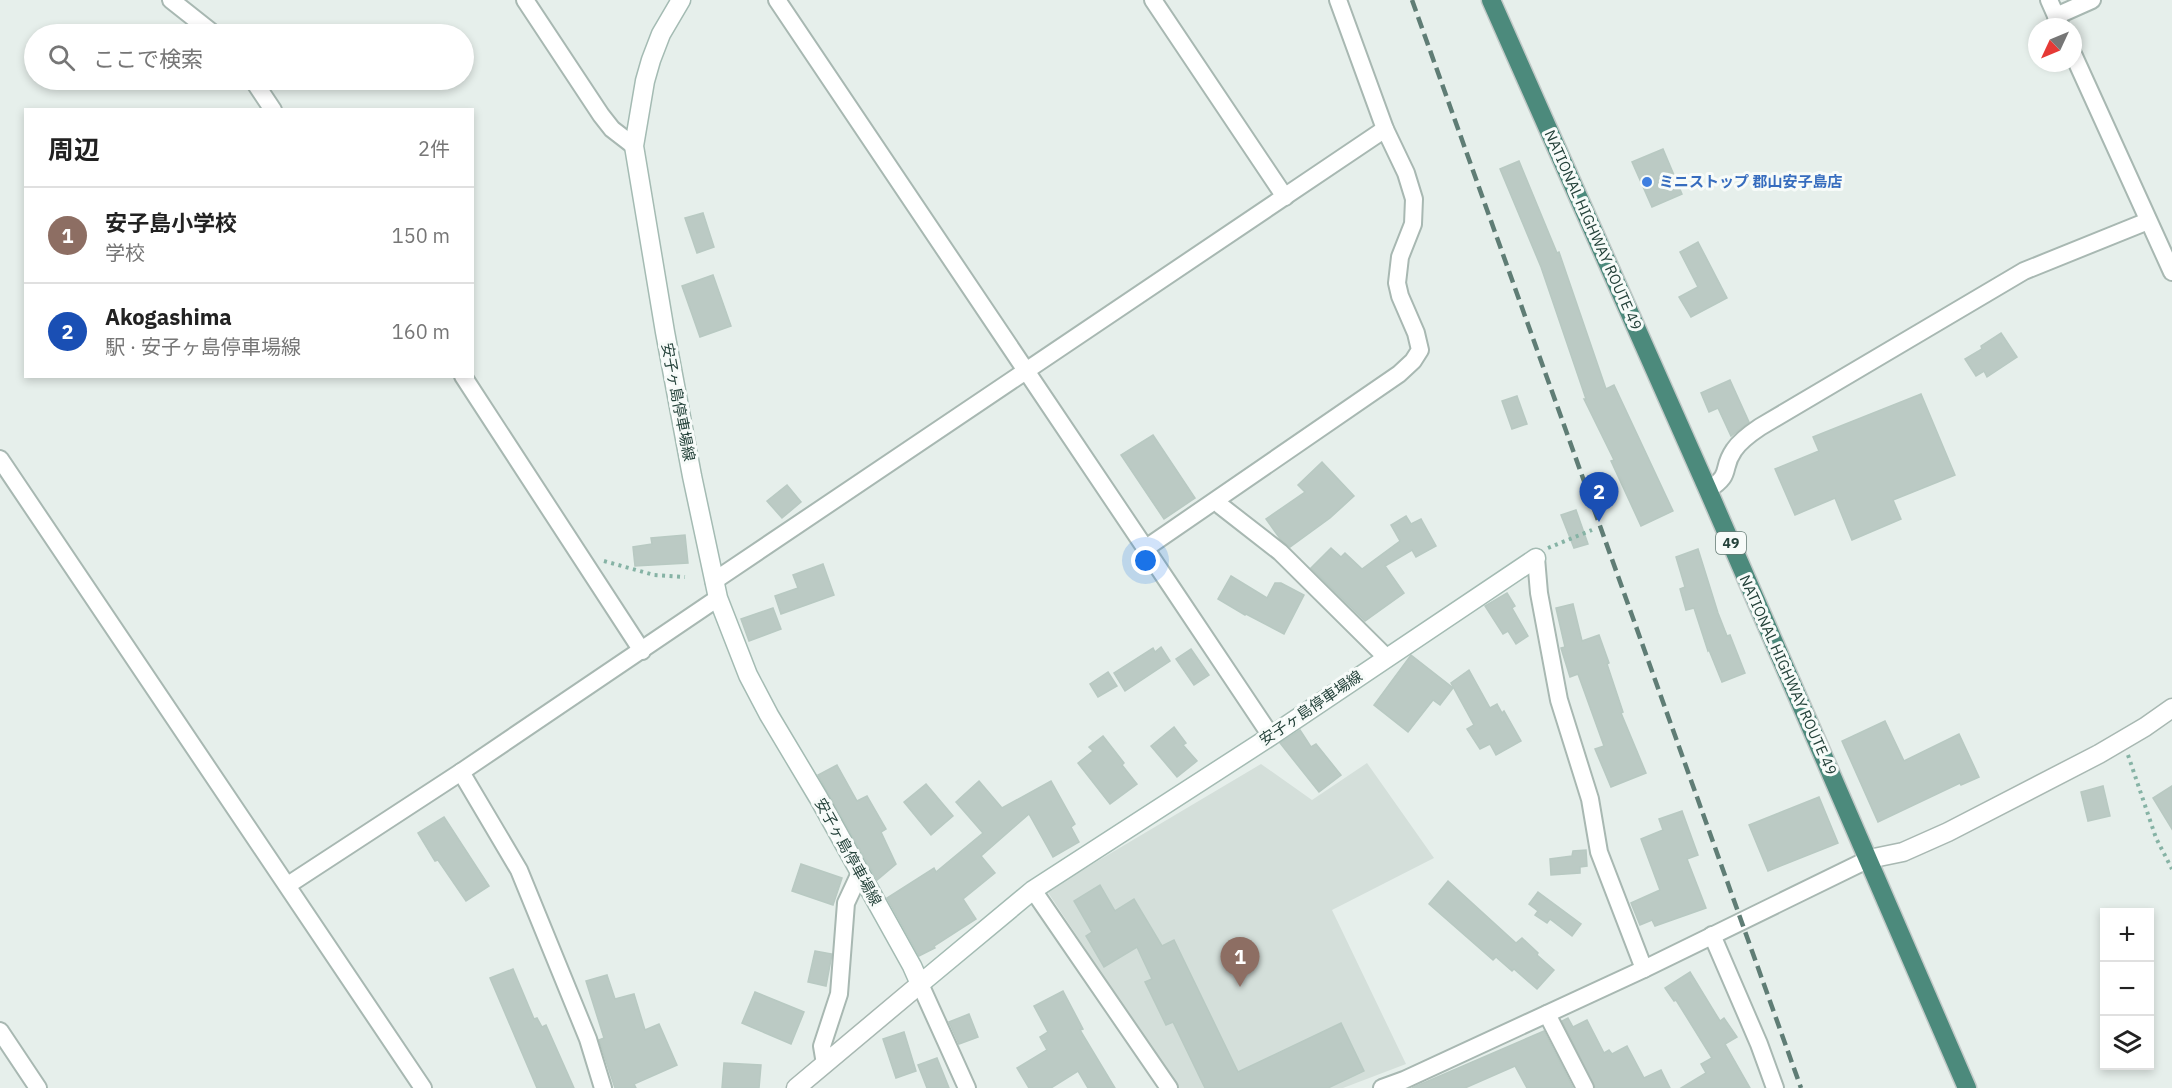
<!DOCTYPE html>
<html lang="ja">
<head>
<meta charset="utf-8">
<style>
  :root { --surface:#fff; --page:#f6f6f6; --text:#222; --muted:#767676; --line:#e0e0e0; --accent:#d93025 }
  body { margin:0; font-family:"IBM Plex Sans","Noto Sans JP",sans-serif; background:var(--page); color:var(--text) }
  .controls { position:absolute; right:18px; bottom:18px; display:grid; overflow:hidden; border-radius:0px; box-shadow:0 3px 9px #0003 }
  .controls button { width:54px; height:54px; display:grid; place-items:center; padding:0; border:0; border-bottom:2px solid var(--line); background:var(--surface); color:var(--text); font:30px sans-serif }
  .compass { position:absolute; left:2028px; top:18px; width:54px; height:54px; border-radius:50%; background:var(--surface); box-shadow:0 3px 9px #0003; rotate:226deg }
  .you { position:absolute; left:1146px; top:561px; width:21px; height:21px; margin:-15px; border:4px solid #fff; border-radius:50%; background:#1a73e8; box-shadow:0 0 0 9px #1a73e833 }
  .badge { display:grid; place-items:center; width:39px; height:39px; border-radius:50%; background:var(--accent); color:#fff; font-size:20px; font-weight:700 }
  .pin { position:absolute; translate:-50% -50px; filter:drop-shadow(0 2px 3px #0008) }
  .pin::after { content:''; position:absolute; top:32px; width:21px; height:18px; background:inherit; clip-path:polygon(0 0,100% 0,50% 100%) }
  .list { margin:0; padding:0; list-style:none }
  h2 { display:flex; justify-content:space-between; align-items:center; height:78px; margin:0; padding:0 24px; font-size:26px }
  h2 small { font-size:20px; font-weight:400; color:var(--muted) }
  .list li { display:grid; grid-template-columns:39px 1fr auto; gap:18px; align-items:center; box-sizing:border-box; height:96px; padding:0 24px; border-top:2px solid var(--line) }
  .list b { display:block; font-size:22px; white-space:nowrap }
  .list p { margin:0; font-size:20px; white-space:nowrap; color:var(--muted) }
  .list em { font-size:20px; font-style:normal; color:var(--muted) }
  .icon { flex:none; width:33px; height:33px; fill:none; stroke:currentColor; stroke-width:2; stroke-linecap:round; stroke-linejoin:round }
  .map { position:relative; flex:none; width:2172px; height:1088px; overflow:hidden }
  .search { position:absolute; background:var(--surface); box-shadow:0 3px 9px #0003; left:24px; top:24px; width:450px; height:66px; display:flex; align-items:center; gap:15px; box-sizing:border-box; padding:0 21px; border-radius:33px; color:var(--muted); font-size:22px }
  .panel { position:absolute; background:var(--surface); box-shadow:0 3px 9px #0003; left:24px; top:108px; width:450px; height:270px; border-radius:0px }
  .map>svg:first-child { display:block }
  .built { fill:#d4dfda }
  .building { fill:#bbcac4; stroke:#b8c9c2; stroke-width:1.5 }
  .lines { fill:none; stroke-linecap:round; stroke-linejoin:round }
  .minor-casing { stroke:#a8b8b2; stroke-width:20 }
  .tertiary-casing { stroke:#a8b8b2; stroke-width:21 }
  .secondary-casing { stroke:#a4bbb3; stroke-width:21 }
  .trunk-casing { stroke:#c2cac8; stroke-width:21 }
  .path { stroke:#86b3a5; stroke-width:4; stroke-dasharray:3 4.5; stroke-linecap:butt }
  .minor { stroke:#fff; stroke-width:16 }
  .tertiary { stroke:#fff; stroke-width:18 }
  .secondary { stroke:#fff; stroke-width:18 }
  .trunk { stroke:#4c8a7c; stroke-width:18 }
  .rail { stroke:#5f7d75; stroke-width:4.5; stroke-dasharray:12 6; stroke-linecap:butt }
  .shop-dot { fill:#3f7fe0; stroke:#f7fbf9; stroke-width:2 }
  .labels { text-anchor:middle; stroke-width:6; stroke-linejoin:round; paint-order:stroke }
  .shield { fill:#f7fbf9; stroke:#637a73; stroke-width:1.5 }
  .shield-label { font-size:14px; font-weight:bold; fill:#24423a }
  .shop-label { font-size:15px; font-weight:bold; fill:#366cbe; stroke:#f7fbf9; text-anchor:start }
  .street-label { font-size:15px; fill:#24423a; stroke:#f7fbf9 }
</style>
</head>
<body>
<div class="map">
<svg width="2172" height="1088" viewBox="0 0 2172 1088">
  <rect width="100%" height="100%" fill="#e6efeb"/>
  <path class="built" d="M1367,763L1434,858L1332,910L1406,1064L1343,1088H1178L1047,891L1261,764L1312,800Z"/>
  <g class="building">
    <path d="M1663,149L1682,194L1652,207L1632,162Z"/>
    <path d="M1519,161L1557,253L1559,252L1606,389L1614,385L1673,511L1641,526L1611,461L1614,460L1584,399H1586L1541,267L1500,169Z"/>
    <path d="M703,213L714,247L697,253L685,218Z"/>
    <path d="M1698,242L1727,298L1691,317L1679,297L1698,287L1680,252Z"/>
    <path d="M713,275L731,326L700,337L682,286Z"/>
    <path d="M2001,333L2017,357L1987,377L1984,371L1976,376L1965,359L1982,349L1981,346Z"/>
    <path d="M1730,380L1749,422L1731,436L1718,408L1709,412L1701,393Z"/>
    <path d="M1921,394L1955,475L1893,500L1901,519L1852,540L1835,498L1795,515L1775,469L1819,451L1813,437Z"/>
    <path d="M1517,396L1527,424L1512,429L1502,401Z"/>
    <path d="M1153,435L1195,498L1164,519L1121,455Z"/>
    <path d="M1322,462L1354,496L1330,518L1290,547L1281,540L1266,519L1305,492L1298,485Z"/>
    <path d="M787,485L801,502L782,518L767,501Z"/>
    <path d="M1576,510L1588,544L1574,548L1561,515Z"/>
    <path d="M1406,516L1411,524L1421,519L1436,546L1416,557L1412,550L1385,566L1404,593L1365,621L1311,568L1331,548L1341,557L1345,553L1362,569L1400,541L1391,525Z"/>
    <path d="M685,535L688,563L635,566L633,547L652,544L651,538Z"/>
    <path d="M1698,549L1718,613L1727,636L1730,635L1745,673L1722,682L1709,650L1708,651L1694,608L1686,610L1680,589L1685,587L1676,557Z"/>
    <path d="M823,564L834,595L781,614L775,596L798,588L793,575Z"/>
    <path d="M1231,576L1267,598L1275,583H1281L1304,595L1284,634L1246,614L1245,615L1218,599Z"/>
    <path d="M1507,593L1515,606L1512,608L1528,636L1516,644L1508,631L1503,634L1485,606Z"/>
    <path d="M1573,604L1582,641L1599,635L1609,663L1607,664L1623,712L1621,713L1646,773L1611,787L1595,749L1604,746L1578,674L1570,677L1561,648L1565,647L1556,608Z"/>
    <path d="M773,608L781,629L749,641L741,619Z"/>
    <path d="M1161,647L1170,661L1125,691L1114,673L1153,648L1155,652Z"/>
    <path d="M1191,649L1209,675L1194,685L1176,659Z"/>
    <path d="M1411,655L1453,688L1440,705L1433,700L1408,732L1374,705Z"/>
    <path d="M1469,670L1490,708L1497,704L1502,713L1504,711L1521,741L1496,755L1490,744L1480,749L1467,729L1474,725L1451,683Z"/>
    <path d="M1108,672L1117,686L1098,697L1090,684Z"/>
    <path d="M1885,721L1904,761L1959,734L1979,777L1961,785L1960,783L1878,822L1842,741Z"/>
    <path d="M1174,727L1186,743L1183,745L1197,761L1177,777L1151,746Z"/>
    <path d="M1300,730L1311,747L1316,744L1341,775L1319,792L1280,743Z"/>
    <path d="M1103,736L1124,763L1122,765L1137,784L1110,804L1078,763L1093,751L1089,747Z"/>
    <path d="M837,765L857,801L867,796L886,829L881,832L896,864L877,880L818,775Z"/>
    <path d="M979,781L1002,808L1051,781L1075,824L1071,827L1079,842L1053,857L1029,814L981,856L995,873L963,899L976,919L934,946L935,948L919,956L887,898L934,868L936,872L983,833L956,802Z"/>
    <path d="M926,784L953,816L931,835L904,802Z"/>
    <path d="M2103,786L2110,816L2088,821L2081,792Z"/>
    <path d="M2172,786V829L2153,798Z"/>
    <path d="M1819,797L1838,843L1768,871L1749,825Z"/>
    <path d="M1682,811L1698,855L1687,859L1706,908L1655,926L1652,920L1640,925L1631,903L1660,890L1641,839L1663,830L1659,819Z"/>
    <path d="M444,817L489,886L466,901L438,860L435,861L418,833Z"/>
    <path d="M1586,850L1587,866L1580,867V873L1551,875L1550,859L1572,856L1573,851Z"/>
    <path d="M801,864L842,878L833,905L792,891Z"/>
    <path d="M1448,881L1516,943L1522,938L1538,953L1537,955L1554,970L1537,989L1514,969L1512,971L1496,957L1493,960L1429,904Z"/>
    <path d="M1100,885L1115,911L1134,899L1162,946L1174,940L1238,1072L1341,1023L1364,1071L1328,1088H1205L1173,1022L1166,1025L1145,982L1152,979L1137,947L1104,967L1086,936L1092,932L1074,901Z"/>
    <path d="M1538,892L1581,924L1572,936L1550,919L1547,923L1535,915L1538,911L1529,904Z"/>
    <path d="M815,951L832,954L826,986L808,982Z"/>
    <path d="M513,969L534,1019L537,1018L542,1027L546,1025L574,1088H537L490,978Z"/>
    <path d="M1690,972L1720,1021L1724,1018L1737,1037L1725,1044L1750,1088H1681L1706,1073L1701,1064L1712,1058L1676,1000L1674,1001L1665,988Z"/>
    <path d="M607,975L615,999L634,994L645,1030L659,1024L677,1065L634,1084L636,1088H615L599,1040L604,1038L586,981Z"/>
    <path d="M1063,991L1083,1029L1080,1030L1115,1088H1088L1078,1071L1051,1088H1029L1017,1068L1047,1050L1040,1037L1048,1032L1034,1006Z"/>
    <path d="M755,992L804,1012L791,1044L742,1023Z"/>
    <path d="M969,1014L978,1037L959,1044L949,1022Z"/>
    <path d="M1568,1018L1573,1027L1587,1020L1604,1053L1609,1050L1612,1054L1627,1046L1644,1078L1661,1070L1670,1088H1595L1562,1021Z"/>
    <path d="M1544,1031L1573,1088H1527L1515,1066L1465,1088H1412Z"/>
    <path d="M904,1032L916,1071L896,1078L883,1039Z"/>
    <path d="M937,1058L949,1088H927L918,1065Z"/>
    <path d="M724,1063L761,1065L759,1088H722Z"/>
  </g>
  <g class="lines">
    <defs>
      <g id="minor">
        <path d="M171,0L214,34"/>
        <path d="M525,0L601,115L612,129L634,146"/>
        <path d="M777,0C941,245 1107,490 1271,736"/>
        <path d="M1153,0L1285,197"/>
        <path d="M2049,0L2061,27"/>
        <path d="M2056,16L2092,0"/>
        <path d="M2073,54L2172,272"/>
        <path d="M253,80L273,110"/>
        <path d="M463,376L642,651"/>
        <path d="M0,459L423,1088"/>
        <path d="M1708,490C1734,473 1720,470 1734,450C1740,441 1751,433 1760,427L2024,271L2148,221"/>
        <path d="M1217,500L1221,506L1280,552L1387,658"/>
        <path d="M1146,548L1399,374L1413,361L1420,350L1416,333L1400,296L1397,283L1400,257L1413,224L1414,199L1406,173L1385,129L1338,0"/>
        <path d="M1536,558L1539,593L1559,700L1590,799L1599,852L1644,969"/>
        <path d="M714,581L1385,129"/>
        <path d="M461,772L519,870L588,1039L603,1088"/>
        <path d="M288,885L461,772L718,598"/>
        <path d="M1033,890L1169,1088"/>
        <path d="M1712,935L1759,1044L1775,1088"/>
        <path d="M920,984L967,1088"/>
        <path d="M1547,1014L1585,1088"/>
        <path d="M0,1031L38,1088"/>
        <path d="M825,1064L822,1046L839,994L846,903L860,873"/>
        <path d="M1382,1088L1404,1080L1644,969L1869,859"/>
      </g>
      <g id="tertiary">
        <path d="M1869,859L1903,852L1948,832L2099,754L2145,727L2172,708"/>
        <path d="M796,1088L920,984"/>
      </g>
      <path id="secondary" d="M681,0L661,34L651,60L645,81L634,146L665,332L692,476L718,598L748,675L769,715L818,797L912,966L920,984L1033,890L1271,736L1536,558"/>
      <path id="trunk" d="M1491,0L1708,490L1967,1088"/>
    </defs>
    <use href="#minor" class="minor-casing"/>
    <use href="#tertiary" class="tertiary-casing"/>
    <use href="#secondary" class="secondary-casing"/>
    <use href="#trunk" class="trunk-casing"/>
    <g class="path">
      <path d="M1548,548L1592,530"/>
      <path d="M604,561L654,575L685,577"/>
      <path d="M2128,755L2156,838L2172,869"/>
    </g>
    <use href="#minor" class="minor"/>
    <use href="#tertiary" class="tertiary"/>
    <use href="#secondary" class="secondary"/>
    <use href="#trunk" class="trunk"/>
    <path class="rail" d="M1412,0L1801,1088"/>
  </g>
  <circle class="shop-dot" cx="1647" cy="182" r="6"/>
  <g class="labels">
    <rect class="shield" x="1716" y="532" width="30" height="22" rx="4.5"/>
    <g class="shield-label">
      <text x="1731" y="548">49</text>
    </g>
    <g class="shop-label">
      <text x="1659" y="187">ミニストップ 郡山安子島店</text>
    </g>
    <g class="street-label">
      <text transform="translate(1593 230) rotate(66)" y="5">NATIONAL HIGHWAY ROUTE 49</text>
      <text transform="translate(678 402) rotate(79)" y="5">安子ヶ島停車場線</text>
      <text transform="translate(1788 675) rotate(66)" y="5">NATIONAL HIGHWAY ROUTE 49</text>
      <text transform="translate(1311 708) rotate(-34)" y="5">安子ヶ島停車場線</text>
      <text transform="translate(848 852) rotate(61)" y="5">安子ヶ島停車場線</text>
    </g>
  </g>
</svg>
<div class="controls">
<button>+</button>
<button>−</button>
<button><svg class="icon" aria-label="layers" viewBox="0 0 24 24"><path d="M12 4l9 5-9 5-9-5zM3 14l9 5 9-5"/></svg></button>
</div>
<svg class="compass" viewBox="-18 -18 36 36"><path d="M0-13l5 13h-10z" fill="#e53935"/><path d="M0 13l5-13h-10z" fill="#767676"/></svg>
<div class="you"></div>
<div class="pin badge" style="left:1240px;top:987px;background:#8d6e63">1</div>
<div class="pin badge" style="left:1599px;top:522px;background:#1a4fb4">2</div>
<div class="search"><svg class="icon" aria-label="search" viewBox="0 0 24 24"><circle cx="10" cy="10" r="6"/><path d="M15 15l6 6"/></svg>ここで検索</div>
<section class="panel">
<h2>周辺<small>2件</small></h2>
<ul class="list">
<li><span class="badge" style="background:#8d6e63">1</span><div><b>安子島小学校</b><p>学校</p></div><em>150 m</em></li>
<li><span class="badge" style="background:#1a4fb4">2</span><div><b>Akogashima</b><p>駅 · 安子ヶ島停車場線</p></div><em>160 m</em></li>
</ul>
</section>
</div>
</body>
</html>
